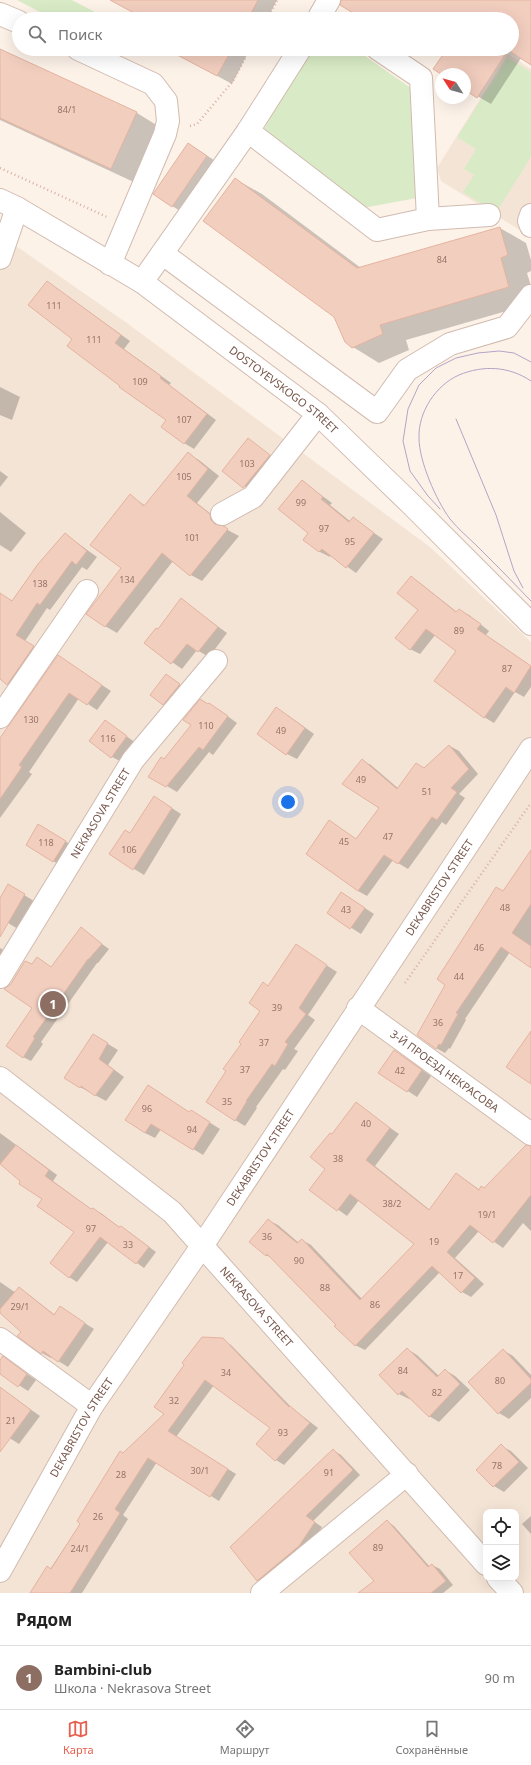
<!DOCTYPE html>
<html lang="ru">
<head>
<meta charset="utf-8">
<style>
  :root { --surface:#fff; --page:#f2f2f2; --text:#222; --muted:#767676; --line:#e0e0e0; --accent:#e75f4d }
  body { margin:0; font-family:"Noto Sans",sans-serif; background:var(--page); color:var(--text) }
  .controls { position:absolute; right:12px; bottom:12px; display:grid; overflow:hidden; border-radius:8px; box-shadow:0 4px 16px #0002 }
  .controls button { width:36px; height:36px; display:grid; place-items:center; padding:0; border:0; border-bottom:1px solid var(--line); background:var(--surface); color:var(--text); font:20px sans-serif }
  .compass { position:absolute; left:435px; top:68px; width:36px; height:36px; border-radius:50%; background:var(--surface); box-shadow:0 4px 16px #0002; rotate:306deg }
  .you { position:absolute; left:288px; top:802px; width:14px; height:14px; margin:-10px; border:3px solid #fff; border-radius:50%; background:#1a73e8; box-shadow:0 0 0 6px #1a73e833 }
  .badge { display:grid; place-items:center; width:26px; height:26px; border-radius:50%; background:var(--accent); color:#fff; font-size:13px; font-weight:700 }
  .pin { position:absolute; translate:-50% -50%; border:2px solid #fff; box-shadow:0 1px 4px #0006 }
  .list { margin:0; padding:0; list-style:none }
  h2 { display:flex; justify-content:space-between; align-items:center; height:52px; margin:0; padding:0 16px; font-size:17px }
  h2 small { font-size:13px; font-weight:400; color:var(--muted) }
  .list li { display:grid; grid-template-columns:26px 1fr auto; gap:12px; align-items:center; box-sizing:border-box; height:64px; padding:0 16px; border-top:1px solid var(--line) }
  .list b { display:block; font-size:15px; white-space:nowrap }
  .list p { margin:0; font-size:13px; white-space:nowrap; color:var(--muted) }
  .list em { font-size:13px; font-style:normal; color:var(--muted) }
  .icon { flex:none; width:22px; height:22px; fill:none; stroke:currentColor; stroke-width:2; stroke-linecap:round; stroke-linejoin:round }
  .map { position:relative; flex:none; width:531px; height:1593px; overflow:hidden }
  .search { position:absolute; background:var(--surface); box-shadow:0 4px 16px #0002; left:12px; right:12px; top:12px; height:44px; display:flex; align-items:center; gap:10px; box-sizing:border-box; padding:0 14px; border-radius:22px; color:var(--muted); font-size:15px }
  .sheet { height:116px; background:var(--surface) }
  nav { display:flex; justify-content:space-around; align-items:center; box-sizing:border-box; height:56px; border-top:1px solid var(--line); background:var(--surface); font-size:11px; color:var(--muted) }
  nav a { display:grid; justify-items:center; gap:2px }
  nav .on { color:var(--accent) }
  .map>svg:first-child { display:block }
  .residential { fill:#f4e4d6; fill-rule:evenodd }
  .green { fill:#d9ebc6 }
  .shadow { fill:#0003 }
  .building { fill:#f2cebf; stroke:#e5b39f }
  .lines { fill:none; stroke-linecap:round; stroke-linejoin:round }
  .minor-casing { stroke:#d1bbb0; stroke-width:24 }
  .path { stroke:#d8b1a2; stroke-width:2.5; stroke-dasharray:1 3; stroke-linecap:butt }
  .minor { stroke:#fff; stroke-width:22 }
  .tram { stroke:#b4a5c7; stroke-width:1 }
  .labels { text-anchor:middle; stroke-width:3.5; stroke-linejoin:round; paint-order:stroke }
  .number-label { font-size:9px; fill:#967468 }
  .street-label { font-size:11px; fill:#77564b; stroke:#fff7ef }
</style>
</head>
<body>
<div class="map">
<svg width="531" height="1593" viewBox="0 0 531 1593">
  <rect width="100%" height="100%" fill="#fdf2e8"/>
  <g class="residential">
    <path d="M508,54L531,69V237L441,181L437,168Z"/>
    <path d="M0,240L19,248L124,321L430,547L531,642V1593H0ZM486,1512H516V1578H486Z"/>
  </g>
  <g class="green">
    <path d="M17,0H72L108,19H53Z"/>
    <path d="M309,49H355L415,91L422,197L363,208L263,131Z"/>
    <path d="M508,58L531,72V157L496,213L463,192L474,175L464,169L476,149L457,137Z"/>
  </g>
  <g class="shadow">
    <path d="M111,0H277L267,19H146Z"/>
    <path d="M344,0H526L531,4V64L521,58L491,104L465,89V74H442L448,49H512V19H365Z"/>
    <path d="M168,49H250L232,84Z"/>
    <path d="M0,50L137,113L163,129L138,184L0,120Z"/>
    <path d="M189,144L217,162L182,212L172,206Z"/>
    <path d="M235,179L262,194L361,268L500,228L526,243L531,260V271L527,273L531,286V304L406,340L409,350L379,363L353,347L335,317Z"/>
    <path d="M47,282L130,341L124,349L171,383L169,385L216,420L194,449L184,443L167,420L121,386L73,339Z"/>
    <path d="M0,387L20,397L12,420L0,415Z"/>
    <path d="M248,439L279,462L254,493L223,471Z"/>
    <path d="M188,454L199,460L219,476L197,503L221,522L222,527L239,536L202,581L191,575L173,561L117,633L105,626L123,568L130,496L146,506Z"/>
    <path d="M0,471L8,477L0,487Z"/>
    <path d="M302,481L332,503L330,505L351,522L353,519L383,539L356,573L331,555L330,557L320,552L304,539L310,533Z"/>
    <path d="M0,512L26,533L11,552L0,545Z"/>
    <path d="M65,534L97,557L87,570L82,567L50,610L47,608L25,641L43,653L18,689L0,678V603L4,596L13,601Z"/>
    <path d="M411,578L420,583L457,612L459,610L469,615L489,631L486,635L531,666V687L524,697L515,692L494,723L484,717L457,650L436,634L420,654L410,649L419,610Z"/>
    <path d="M181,600L227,633L209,657L197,650L182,669L145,643L158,630Z"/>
    <path d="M58,656L111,691L97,710L79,698L29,772L32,774L0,818V750Z"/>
    <path d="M166,675L184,688L168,707L164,704Z"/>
    <path d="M219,710L237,723L213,755L209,752L177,792L150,776L164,760Z"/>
    <path d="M286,714L314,734L297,759L287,754Z"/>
    <path d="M105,721L136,743L122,762L112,757Z"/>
    <path d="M450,746L459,751L478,774L459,794L465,798L446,825L442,822L408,869L393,860L367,896L358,891L357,840L380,808L362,760L371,765L399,789Z"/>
    <path d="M164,803L181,814L144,875L110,854Z"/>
    <path d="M39,826L75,847L63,867L27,845Z"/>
    <path d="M531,852V967L510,952L465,1019L466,1020L450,1049L449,1048L445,1053L436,1048L447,985L503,892Z"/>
    <path d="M9,886L34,901L18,929L0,918V900Z"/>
    <path d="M342,893L374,914L361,934L328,913Z"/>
    <path d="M81,929L109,949L98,963H97L41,1042L43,1044L31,1061L23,1057L33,1007L11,984L32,966L51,968Z"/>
    <path d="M0,948L12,955L0,975Z"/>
    <path d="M306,952L337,972L308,1015L315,1020L294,1049L298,1051L285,1070L283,1069L256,1107L257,1108L245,1126L235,1120L227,1070L261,1010L269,987Z"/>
    <path d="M103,1041L118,1050L108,1065L124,1077L106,1101L80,1087Z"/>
    <path d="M404,1057L431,1076L417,1097L379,1072Z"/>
    <path d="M149,1086L190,1113L201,1117L220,1129L203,1155L161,1129L155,1138L145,1133Z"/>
    <path d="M356,1104L399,1134L375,1166L430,1210L457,1174L480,1190L485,1189L531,1146V1231L523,1223L503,1248L479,1231L455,1258L484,1284L471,1297L462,1292L440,1272L365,1350L355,1345L273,1259L266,1255L268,1220L278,1225L299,1243L302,1240L311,1245L362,1299L415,1244L359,1200L347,1216L311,1190L326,1169L332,1135Z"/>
    <path d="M0,1133L57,1175L53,1181L92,1210L101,1213L120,1228L129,1232L156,1252L144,1268L108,1242L77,1282L69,1277L76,1232L43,1199L0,1163Z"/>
    <path d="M0,1282L16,1293L19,1289L28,1294L55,1315L69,1313L94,1329L68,1367L52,1357L51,1358L42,1353L19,1336L22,1332L0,1312Z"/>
    <path d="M222,1339L231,1345L292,1408L318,1428L284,1465L276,1460L258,1444L272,1428L214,1385L176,1437L236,1474L219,1501L157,1462L123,1515L128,1519L82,1593H34L81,1523L123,1454L166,1414Z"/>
    <path d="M407,1349L417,1355L439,1376L445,1370L455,1376L470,1390L439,1422L429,1416L410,1398L409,1399L399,1394Z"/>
    <path d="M503,1350L513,1356L531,1375V1398L509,1419L499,1413Z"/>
    <path d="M0,1362L12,1364L36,1380L28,1391L0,1373Z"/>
    <path d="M4,1391L40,1416L19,1444L0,1432V1397Z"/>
    <path d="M501,1446L511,1451L528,1468L504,1492L494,1486L477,1470Z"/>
    <path d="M333,1450L341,1455L360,1475L313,1521L322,1527L307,1551L266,1584L258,1580Z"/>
    <path d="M531,1516V1534L522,1524Z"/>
    <path d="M387,1521L394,1526L430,1567L432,1565L440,1569L453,1585L443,1593H359L375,1581Z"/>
  </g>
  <g class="building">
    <path d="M110,0H258L248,19H145Z"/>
    <path d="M341,0H531V65L508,50L477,98L465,90V74H441L433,69L447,49H512V19H363L340,5Z"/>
    <path d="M0,49L137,112L111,169L0,118Z"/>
    <path d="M166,49H232L217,76Z"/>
    <path d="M188,143L207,156L172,207L153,194Z"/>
    <path d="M235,178L357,268L500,227L508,255L501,258L509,287L380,325L383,334L352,348L345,342L334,317L203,221Z"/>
    <path d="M47,281L121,335L115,343L161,376L160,378L207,414L184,444L161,427L166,420L119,387L120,386L67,346L72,339L28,305Z"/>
    <path d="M248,438L270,455L243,488L222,471Z"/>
    <path d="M188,452L208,469L187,496L210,514L211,520L215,524L224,526L228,529L190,576L162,553L105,627L86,614L121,568L90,545L130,494L144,506Z"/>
    <path d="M302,480L323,497L321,499L349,522L353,517L374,533L346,568L322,549L319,552L303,540L308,533L278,509Z"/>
    <path d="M65,533L87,551L76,565L72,561L40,605L37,603L16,635L34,646L7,685L0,679V593L12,601L38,564Z"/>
    <path d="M411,576L456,612L459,609L481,624L477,629L531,666L514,693L506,687L484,718L434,681L456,651L426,629L410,650L395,638L418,610L397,593Z"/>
    <path d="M181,598L218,627L198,652L187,644L171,664L144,643L156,628L158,629Z"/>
    <path d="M58,655L102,685L87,705L69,693L19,765L22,767L0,799V738Z"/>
    <path d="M166,674L180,684L163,705L150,695Z"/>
    <path d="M200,699L208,704L209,703L228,716L203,750L199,747L166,787L148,777L161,757L164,759L191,725L183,720Z"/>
    <path d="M276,707L305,728L286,755L257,734Z"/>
    <path d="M105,720L127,736L111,758L89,741Z"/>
    <path d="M449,745L469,769L451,788L457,792L437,820L432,817L398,864L384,855L358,891L306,854L329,820L356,839L379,808L342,784L362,759L397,789L416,763L424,768Z"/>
    <path d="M154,796L172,808L133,870L109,854L125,830L130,833Z"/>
    <path d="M38,824L66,841L53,862L26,845Z"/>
    <path d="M531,850V904L512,933L531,946V968L501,947L456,1013L458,1014L441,1045L439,1044L436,1049L417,1035L445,985L437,979L496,887L503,891Z"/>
    <path d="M8,884L25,894L0,937V898Z"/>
    <path d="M341,892L365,908L350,929L327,913Z"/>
    <path d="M81,927L102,944L89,959H88L33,1037L35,1038L23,1058L6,1046L32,1008L4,989L11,984L25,961L32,964L37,957L51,967Z"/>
    <path d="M296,944L327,965L299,1008L306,1014L285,1042L288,1044L275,1066L272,1064L246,1101H247L235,1121L206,1102L226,1071L223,1069L241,1044L239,1042L260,1011L249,1003L263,982L268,986Z"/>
    <path d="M531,1031V1084L506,1067Z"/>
    <path d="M93,1034L108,1043L99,1059L114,1070L95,1096L81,1086L80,1088L64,1078Z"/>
    <path d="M394,1050L422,1070L407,1092L378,1073Z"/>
    <path d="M148,1085L189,1112L191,1110L210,1122L193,1150L151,1124L145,1133L125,1120Z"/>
    <path d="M356,1102L390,1128L366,1160L429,1210L456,1173L479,1190L481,1186L484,1188L526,1145L531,1146V1195L493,1243L470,1225L447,1252L475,1278L461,1293L432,1266L355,1346L334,1326L336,1325L267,1254L266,1256L249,1242L268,1219L297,1243L302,1239L360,1300L414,1244L350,1194L337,1211L309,1190L325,1169L310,1157L330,1133L332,1134Z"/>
    <path d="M16,1145L49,1170L45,1176L91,1209L93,1208L119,1227L121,1226L149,1247L136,1264L100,1237L69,1278L50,1263L74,1232L37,1206L42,1199L19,1184L20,1181L0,1164Z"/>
    <path d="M19,1287L54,1315L60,1306L85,1323L58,1362L43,1351L41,1354L17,1336L21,1332L0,1313V1309Z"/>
    <path d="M202,1337L223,1338L289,1407L290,1406L310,1423L275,1461L256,1444L270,1428L205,1380L168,1431L228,1469L210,1497L148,1458L115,1509L120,1513L70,1593H30L47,1566L51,1569L80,1524L77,1521L120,1451L123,1453L164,1414L154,1407L184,1365L182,1363Z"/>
    <path d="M407,1348L437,1377L445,1369L460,1384L429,1417L402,1391L398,1395L379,1375Z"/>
    <path d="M503,1349L531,1379V1383L498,1414L468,1382Z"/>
    <path d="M3,1356L27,1374L18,1387L0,1374V1360Z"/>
    <path d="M0,1387L31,1410L0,1452Z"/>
    <path d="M501,1444L519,1462L493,1487L476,1470Z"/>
    <path d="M333,1449L353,1470L306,1516L315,1522L299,1546L257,1581L230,1547Z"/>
    <path d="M387,1520L428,1567L432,1564L446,1581L431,1593H358L374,1581L349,1553Z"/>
  </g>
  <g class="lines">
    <defs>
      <g id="minor">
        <path d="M0,14L19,22"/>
        <path d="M318,19L329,0"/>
        <path d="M78,49L153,84L166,101L168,121L165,134L110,264"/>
        <path d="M248,131L377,230L428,219L421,78L378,49"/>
        <path id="s1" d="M0,200L17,208L142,282L318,414L410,503L531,624"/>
        <path d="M531,215L529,221L531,226"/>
        <path d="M428,219L489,215"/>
        <path d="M163,254L377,412L407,370L450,344L507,327L531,296"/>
        <path d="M0,258L17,208"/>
        <path d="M142,282L248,131L300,49"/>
        <path d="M222,514L253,497L318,414"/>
        <path d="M0,717L87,591"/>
        <path id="s2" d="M0,977L133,760L216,661"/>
        <path id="s3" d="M358,1008L531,1134"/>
        <path id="s4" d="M0,1078L172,1212L486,1564"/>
        <path d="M0,1339L92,1406"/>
        <path id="s5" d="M0,1571L92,1406L202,1246L531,749"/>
        <path d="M498,1578L512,1593"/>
        <path d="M262,1593L407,1474"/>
      </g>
    </defs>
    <use href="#minor" class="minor-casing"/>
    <g class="path">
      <path d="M267,19L277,0"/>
      <path d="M190,126L197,124L233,81L250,49"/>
      <path d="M0,168L107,217"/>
      <path d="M405,983L531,803"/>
    </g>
    <use href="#minor" class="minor"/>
    <g class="tram">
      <path d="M531,381C509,366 483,365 459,375C436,385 418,412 419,438C419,461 436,500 450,519C458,529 469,538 478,547C496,565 514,583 531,601"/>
      <path d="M456,419L496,515L514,571L523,588"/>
      <path d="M440,509L428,496L410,471L403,441L408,409L419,385L436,368L456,358L478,353L499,351L514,353L531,362"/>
    </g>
  </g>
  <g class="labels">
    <g class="number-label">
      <text x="67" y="113">84/1</text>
      <text x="442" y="263">84</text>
      <text x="54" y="309">111</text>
      <text x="94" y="343">111</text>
      <text x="140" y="385">109</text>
      <text x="184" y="423">107</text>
      <text x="247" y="467">103</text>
      <text x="184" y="480">105</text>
      <text x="301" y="506">99</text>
      <text x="324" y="532">97</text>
      <text x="192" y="541">101</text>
      <text x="350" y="545">95</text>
      <text x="127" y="583">134</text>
      <text x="40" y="587">138</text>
      <text x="459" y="634">89</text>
      <text x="507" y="672">87</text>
      <text x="31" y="723">130</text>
      <text x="206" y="729">110</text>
      <text x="281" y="734">49</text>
      <text x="108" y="742">116</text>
      <text x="361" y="783">49</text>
      <text x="427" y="795">51</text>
      <text x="388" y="840">47</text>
      <text x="344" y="845">45</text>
      <text x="46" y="846">118</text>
      <text x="129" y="853">106</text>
      <text x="505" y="911">48</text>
      <text x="346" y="913">43</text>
      <text x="479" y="951">46</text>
      <text x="459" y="980">44</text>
      <text x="277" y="1011">39</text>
      <text x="438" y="1026">36</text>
      <text x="264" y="1046">37</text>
      <text x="245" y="1073">37</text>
      <text x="400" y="1074">42</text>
      <text x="227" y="1105">35</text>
      <text x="147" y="1112">96</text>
      <text x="366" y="1127">40</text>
      <text x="192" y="1133">94</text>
      <text x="338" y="1162">38</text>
      <text x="392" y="1207">38/2</text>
      <text x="487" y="1218">19/1</text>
      <text x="91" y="1232">97</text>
      <text x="267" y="1240">36</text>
      <text x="434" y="1245">19</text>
      <text x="128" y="1248">33</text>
      <text x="299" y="1264">90</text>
      <text x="458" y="1279">17</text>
      <text x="325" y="1291">88</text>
      <text x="375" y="1308">86</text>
      <text x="20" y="1310">29/1</text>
      <text x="403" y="1374">84</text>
      <text x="226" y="1376">34</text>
      <text x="500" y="1384">80</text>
      <text x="437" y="1396">82</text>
      <text x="174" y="1404">32</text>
      <text x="11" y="1424">21</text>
      <text x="283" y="1436">93</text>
      <text x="497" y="1469">78</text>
      <text x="200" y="1474">30/1</text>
      <text x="329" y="1476">91</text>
      <text x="121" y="1478">28</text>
      <text x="98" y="1520">26</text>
      <text x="378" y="1551">89</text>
      <text x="80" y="1552">24/1</text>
    </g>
    <g class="street-label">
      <text dy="4" stroke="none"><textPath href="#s1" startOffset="342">DOSTOYEVSKOGO STREET</textPath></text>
      <text dy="4" stroke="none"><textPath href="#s2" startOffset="192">NEKRASOVA STREET</textPath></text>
      <text dy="4" stroke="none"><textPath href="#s5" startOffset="813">DEKABRISTOV STREET</textPath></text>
      <text dy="4" stroke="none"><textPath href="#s3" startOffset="107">3-Й ПРОЕЗД НЕКРАСОВА</textPath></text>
      <text dy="4" stroke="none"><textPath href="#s5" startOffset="489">DEKABRISTOV STREET</textPath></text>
      <text dy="4" stroke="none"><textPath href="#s4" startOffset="345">NEKRASOVA STREET</textPath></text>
      <text dy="4" stroke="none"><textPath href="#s5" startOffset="165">DEKABRISTOV STREET</textPath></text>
    </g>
  </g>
</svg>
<div class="controls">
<button><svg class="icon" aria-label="locate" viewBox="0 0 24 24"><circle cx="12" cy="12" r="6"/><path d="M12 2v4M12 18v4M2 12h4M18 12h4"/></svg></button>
<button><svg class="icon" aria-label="layers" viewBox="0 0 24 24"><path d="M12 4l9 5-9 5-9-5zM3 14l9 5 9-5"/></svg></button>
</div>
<svg class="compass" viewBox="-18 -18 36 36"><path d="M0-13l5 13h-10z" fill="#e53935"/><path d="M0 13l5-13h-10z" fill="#767676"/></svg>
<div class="you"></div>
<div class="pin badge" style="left:53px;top:1004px;background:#8d6e63">1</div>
<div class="search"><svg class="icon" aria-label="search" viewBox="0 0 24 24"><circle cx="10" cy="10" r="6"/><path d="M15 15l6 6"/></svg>Поиск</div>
</div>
<section class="sheet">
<h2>Рядом<small></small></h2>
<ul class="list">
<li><span class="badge" style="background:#8d6e63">1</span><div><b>Bambini-club</b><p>Школа · Nekrasova Street</p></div><em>90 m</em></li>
</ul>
</section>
<nav>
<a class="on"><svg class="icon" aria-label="map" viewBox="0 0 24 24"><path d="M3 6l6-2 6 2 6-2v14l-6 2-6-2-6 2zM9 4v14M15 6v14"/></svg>Карта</a>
<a><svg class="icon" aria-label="directions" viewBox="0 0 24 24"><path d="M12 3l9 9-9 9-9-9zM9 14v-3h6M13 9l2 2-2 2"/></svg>Маршрут</a>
<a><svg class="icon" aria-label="saved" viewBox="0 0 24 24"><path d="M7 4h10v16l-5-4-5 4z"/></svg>Сохранённые</a>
</nav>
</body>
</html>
